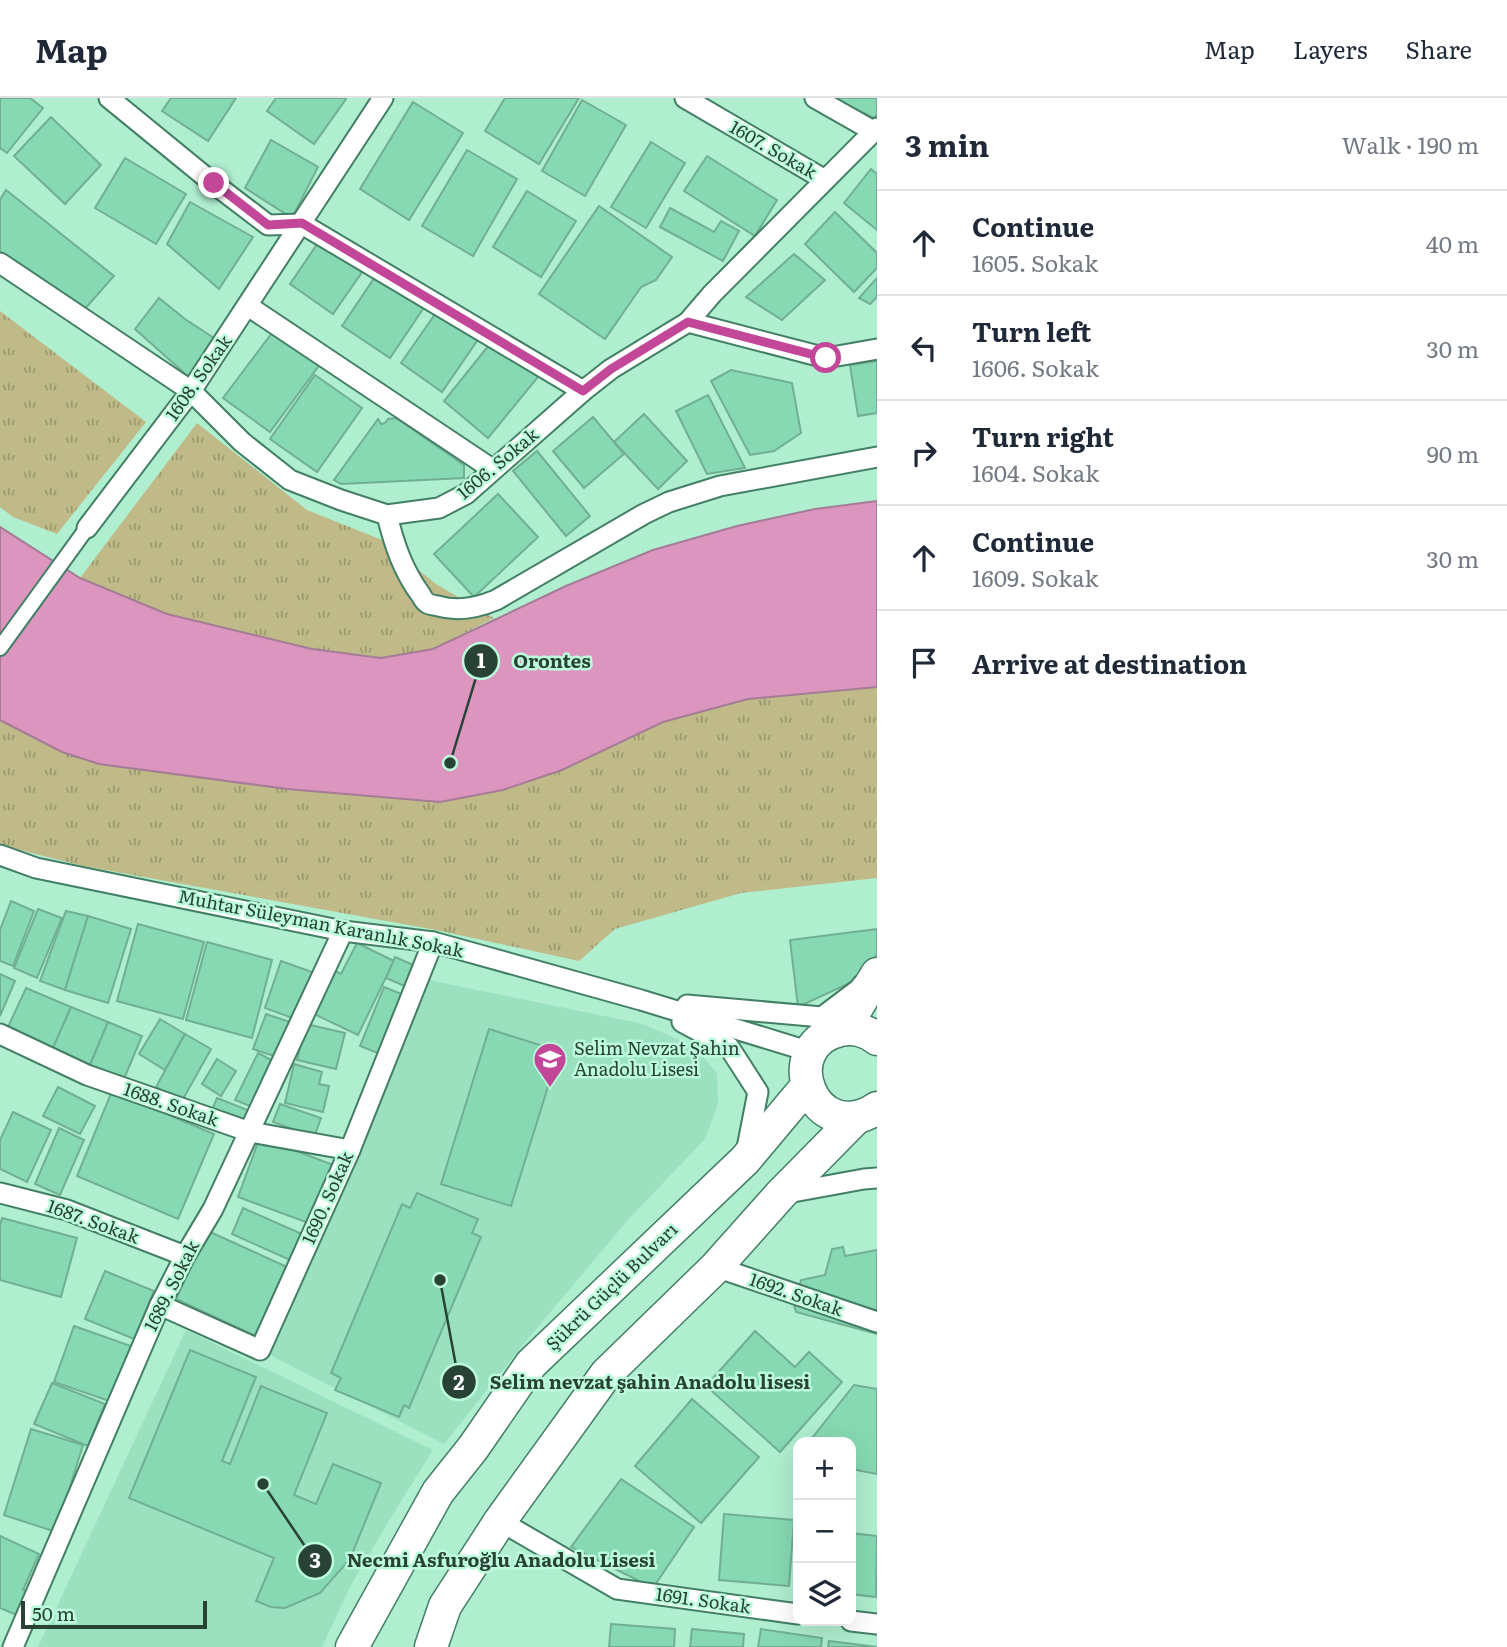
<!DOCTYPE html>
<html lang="en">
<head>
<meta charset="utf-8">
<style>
  :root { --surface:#fff; --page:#f6f6f7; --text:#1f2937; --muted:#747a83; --line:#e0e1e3 }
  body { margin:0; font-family:Literata,serif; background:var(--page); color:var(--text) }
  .controls { position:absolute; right:21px; bottom:21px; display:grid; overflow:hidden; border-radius:14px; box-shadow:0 7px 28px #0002 }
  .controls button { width:63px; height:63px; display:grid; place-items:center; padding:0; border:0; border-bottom:2px solid var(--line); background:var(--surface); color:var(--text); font:35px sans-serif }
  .scale { position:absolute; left:21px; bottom:18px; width:186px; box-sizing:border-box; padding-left:7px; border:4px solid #284235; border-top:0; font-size:19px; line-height:24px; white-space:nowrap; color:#284235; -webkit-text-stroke:5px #bcfcdc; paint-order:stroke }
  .stop { position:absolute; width:21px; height:21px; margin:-16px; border:5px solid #c24799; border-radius:50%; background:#fff }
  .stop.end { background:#c24799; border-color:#fff; box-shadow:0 2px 7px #0008 }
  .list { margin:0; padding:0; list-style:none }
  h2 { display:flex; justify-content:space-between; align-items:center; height:91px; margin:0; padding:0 28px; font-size:30px }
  h2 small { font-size:23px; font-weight:400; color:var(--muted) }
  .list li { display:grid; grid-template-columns:46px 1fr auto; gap:21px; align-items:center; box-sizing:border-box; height:105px; padding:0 28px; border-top:2px solid var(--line) }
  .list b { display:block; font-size:26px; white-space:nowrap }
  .list p { margin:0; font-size:23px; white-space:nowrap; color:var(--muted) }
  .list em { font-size:23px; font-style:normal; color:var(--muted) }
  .icon { flex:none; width:38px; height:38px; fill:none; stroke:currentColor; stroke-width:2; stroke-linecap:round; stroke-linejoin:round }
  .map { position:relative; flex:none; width:877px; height:1549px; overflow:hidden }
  header { display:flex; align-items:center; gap:42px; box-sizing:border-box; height:98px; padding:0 35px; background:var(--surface); border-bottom:2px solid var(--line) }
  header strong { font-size:33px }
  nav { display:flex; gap:38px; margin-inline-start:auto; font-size:24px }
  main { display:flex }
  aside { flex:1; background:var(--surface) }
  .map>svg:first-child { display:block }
  .built { fill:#9be1c0 }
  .park { fill:url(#park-tufts) }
  .water { fill:#db95bf; stroke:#a57c96; stroke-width:2 }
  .building { fill:#86d9b3; stroke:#71af92; stroke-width:2 }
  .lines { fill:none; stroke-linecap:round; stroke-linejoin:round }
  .pedestrian-casing { stroke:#437f65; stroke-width:18 }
  .minor-casing { stroke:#437f65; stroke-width:23 }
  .primary-casing { stroke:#437f65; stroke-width:35 }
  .pedestrian { stroke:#fff; stroke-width:14 }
  .minor { stroke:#fff; stroke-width:19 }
  .primary { stroke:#fff; stroke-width:32 }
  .route { stroke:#c24799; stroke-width:9 }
  .labels { text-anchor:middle; stroke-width:5; stroke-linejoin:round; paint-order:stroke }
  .street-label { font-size:18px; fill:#284235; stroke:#bcfcdc }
  .poi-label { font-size:18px; fill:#284235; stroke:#bcfcdc; text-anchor:start }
  .leader { fill:none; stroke:#284235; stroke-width:2.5 }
  .callout-dot { fill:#284235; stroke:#bcfcdc; stroke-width:2.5 }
  .mark-label { font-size:21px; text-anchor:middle; font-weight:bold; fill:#fff }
  .callout-label { font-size:19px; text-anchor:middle; font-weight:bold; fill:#284235; stroke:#bcfcdc; stroke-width:5; stroke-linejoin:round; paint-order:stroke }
</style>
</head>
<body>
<header>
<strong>Map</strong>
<nav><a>Map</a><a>Layers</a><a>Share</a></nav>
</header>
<main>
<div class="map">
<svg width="877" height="1549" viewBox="0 0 877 1549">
  <defs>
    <pattern id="park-tufts" width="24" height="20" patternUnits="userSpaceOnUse" patternTransform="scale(1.75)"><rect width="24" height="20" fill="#bfba87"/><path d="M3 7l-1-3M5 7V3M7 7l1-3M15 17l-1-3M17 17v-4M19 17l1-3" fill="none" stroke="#9b996f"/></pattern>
  </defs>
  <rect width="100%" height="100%" fill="#afeecf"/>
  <g class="built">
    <path d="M424,881L643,926L693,948L717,975L718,1006L705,1041L627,1123L527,1242L444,1346L270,1257L363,1047Z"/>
    <path d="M186,1232L433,1352L390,1421L350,1489L322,1549H38Z"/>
  </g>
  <g class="park">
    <path d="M0,213L146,324L57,436L13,419L0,409Z"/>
    <path d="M197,325L307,412L382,442L436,486L494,520L433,551L381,560L312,551L167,516L80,480Z"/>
    <path d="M877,589V780L741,795L615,831L579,863L436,832L83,768L0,747V622L62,654L99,666L287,691L440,704L562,672L663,624L748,601Z"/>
  </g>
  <path class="water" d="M877,403V589L748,601L663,624L562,672L503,692L440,704L287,691L99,666L62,654L0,622V429L80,480L167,516L312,551L381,560L433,551L566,488L653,452L737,428L815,411Z"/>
  <g class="building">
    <path d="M0,0H30L43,10L7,55L0,50Z"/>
    <path d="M171,0H236L208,43L162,13Z"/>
    <path d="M276,0H345L346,1L314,46L267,13Z"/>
    <path d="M505,0H579L539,66L485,33Z"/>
    <path d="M833,0H877V17L874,20Z"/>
    <path d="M582,2L626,27L585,98L542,73Z"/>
    <path d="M413,4L463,35L409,122L360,91Z"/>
    <path d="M51,19L101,67L65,106L14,58Z"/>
    <path d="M271,42L318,69L292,120L245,90Z"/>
    <path d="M651,44L685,65L646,130L611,109Z"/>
    <path d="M467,52L517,81L473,158L422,128Z"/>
    <path d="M707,58L777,102L755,138L684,93Z"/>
    <path d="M125,60L186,96L156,146L95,110Z"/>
    <path d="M871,71L877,76V132L844,105Z"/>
    <path d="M6,92L114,178L84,212L0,154V102Z"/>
    <path d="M527,93L576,123L541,179L493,149Z"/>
    <path d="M190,104L253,139L219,191L167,146Z"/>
    <path d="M599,108L672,159L656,182L641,189L605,241L539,196Z"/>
    <path d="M670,110L714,134L721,123L739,133L723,163L660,129Z"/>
    <path d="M835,114L877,155V170L854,194L805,146Z"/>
    <path d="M324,136L367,167L333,216L290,186Z"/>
    <path d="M794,156L825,182L782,222L746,199Z"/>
    <path d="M379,173L427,205L390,260L342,228Z"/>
    <path d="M877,180V199L870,206L859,200Z"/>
    <path d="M159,200L185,221L214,240L191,281L135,231Z"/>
    <path d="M438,212L479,240L442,294L401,265Z"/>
    <path d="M275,231L321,265L270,334L223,300Z"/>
    <path d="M493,242L538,279L488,340L444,303Z"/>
    <path d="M877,263V315L858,318L850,267Z"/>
    <path d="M731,272L792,285L801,335L774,353L750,357L711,283Z"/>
    <path d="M315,277L362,310L317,374L270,341Z"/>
    <path d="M708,297L745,370L707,376L676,313Z"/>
    <path d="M644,316L687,363L658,391L614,344Z"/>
    <path d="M593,319L624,356L584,390L553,353Z"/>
    <path d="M396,320L464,367V380L341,386L334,382L378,321L381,326L385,325L388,321Z"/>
    <path d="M537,353L590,418L566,438L513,373Z"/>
    <path d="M498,396L538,439L474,499L434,456Z"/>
    <path d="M11,803L34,813L13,868L0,863V832Z"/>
    <path d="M38,811L62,820L37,880L14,870Z"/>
    <path d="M66,813L88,818L65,892L40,883Z"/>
    <path d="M88,818L131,831L108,905L65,892Z"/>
    <path d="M138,826L204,844L183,921L117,903Z"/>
    <path d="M877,831V857L854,883L798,909L790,842Z"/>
    <path d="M207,844L272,862L252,940L186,922Z"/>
    <path d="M357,845L394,863L358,937L314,916L329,870L341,876Z"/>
    <path d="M395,859L418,869L409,890L386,880Z"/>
    <path d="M281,863L315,875L298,922L265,910Z"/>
    <path d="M0,876L15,883L0,918Z"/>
    <path d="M384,889L409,899L385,958L360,948Z"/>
    <path d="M26,890L71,909L53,950L8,929Z"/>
    <path d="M71,909L108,924L90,967L53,950Z"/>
    <path d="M266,916L293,925L280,960L253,951Z"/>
    <path d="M160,921L185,936L165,972L139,956Z"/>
    <path d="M108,924L142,938L124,981L90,967Z"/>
    <path d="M306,926L345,935L336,971L297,962Z"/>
    <path d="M489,931L559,953L511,1108L441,1086Z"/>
    <path d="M185,936L211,951L182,1003L156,989Z"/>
    <path d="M258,955L275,964L255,1010L235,1002Z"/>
    <path d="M217,961L236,973L221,998L202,986Z"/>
    <path d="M294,966L322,974L319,986L329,988L323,1014L285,1005Z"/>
    <path d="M58,989L95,1008L80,1036L43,1018Z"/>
    <path d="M112,993L214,1036L178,1121L77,1078Z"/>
    <path d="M217,1000L250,1013L245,1027L211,1015Z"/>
    <path d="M280,1006L321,1020L314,1039L273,1024Z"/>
    <path d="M13,1014L51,1032L27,1084L0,1071V1042Z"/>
    <path d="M59,1030L84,1042L60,1097L35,1086Z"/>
    <path d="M260,1039L336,1068L314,1127L238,1099Z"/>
    <path d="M417,1095L478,1121L472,1135L481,1139L409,1310L404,1307L399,1319L335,1292L341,1280L331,1275L402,1106L410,1110Z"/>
    <path d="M243,1110L302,1136L290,1162L232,1136Z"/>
    <path d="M2,1120L77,1140L61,1199L0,1182V1128Z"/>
    <path d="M208,1133L287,1169L256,1238L176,1201Z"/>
    <path d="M843,1149L845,1158L877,1152V1236L796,1214L794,1207L801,1182L825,1177L832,1151Z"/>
    <path d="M105,1173L154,1193L134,1241L85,1221Z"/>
    <path d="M74,1228L131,1248L112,1304L54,1284Z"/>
    <path d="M755,1233L795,1269L809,1254L842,1284L780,1354L706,1288Z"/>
    <path d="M190,1252L256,1279L222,1363L230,1366L261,1288L327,1315L294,1397L316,1406L333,1366L381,1385L350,1461L320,1495L285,1510L271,1509L256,1503L274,1460L129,1400Z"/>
    <path d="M52,1285L105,1306L88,1348L34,1326Z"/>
    <path d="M854,1287L877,1291V1376L851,1371V1344H809Z"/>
    <path d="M692,1301L759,1359L701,1425L635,1368Z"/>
    <path d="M31,1331L83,1347L56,1434L4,1417Z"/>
    <path d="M621,1381L694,1429L653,1490L571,1449Z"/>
    <path d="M724,1416L794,1422L789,1488L719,1482Z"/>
    <path d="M851,1435L877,1438L876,1499L851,1496Z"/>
    <path d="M0,1438L39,1456L23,1492L29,1494L19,1518L0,1510Z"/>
    <path d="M611,1526L675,1531L674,1549H609Z"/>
    <path d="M692,1531L744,1536L743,1549H690Z"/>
    <path d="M761,1531L822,1540L821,1549H758Z"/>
    <path d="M829,1543L877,1549H828Z"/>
  </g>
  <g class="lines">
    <defs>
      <path id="pedestrian" d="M0,550L87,430"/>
      <g id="minor">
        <path d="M109,0L213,85L268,127L302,126L583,293"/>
        <path d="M685,0L825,82"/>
        <path d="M815,0L873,33"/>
        <path d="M0,165L191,293L242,344L290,382L341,402L387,417L439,410L466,396L583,293L611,271L688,224L712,196L877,30"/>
        <path d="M248,208L492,371"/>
        <path d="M688,224L826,260L877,251"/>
        <path d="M387,417C394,446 403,473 421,497C421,498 426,505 427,505C430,507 434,507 438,508C458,514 477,510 496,502L644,416L669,404L720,388L877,359"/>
        <path d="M87,430L191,293L383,0"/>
        <path d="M0,757L36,770L343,833L433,844L641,902L811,954"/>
        <path d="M687,907L822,919L859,891L862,887"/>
        <path d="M682,924L729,949L758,994L746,1055"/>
        <path d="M0,936L87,977L250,1034L350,1052"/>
        <path d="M0,1095L67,1112L185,1158"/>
        <path d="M782,1096L864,1081L877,1080"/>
        <path d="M716,1169L877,1224"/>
        <path d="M160,1207L260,1252L350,1052L433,844"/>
        <path d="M500,1423L617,1491L798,1516"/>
        <path d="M851,1523L877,1526"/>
        <path d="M13,1549L160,1207L185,1158L213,1111L343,833"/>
      </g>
      <g id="primary">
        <path d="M844,931L877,876"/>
        <path d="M877,941C868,933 853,929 841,932C773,947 814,1052 877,1010"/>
        <path d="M352,1549L438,1394L473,1350L531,1266L745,1062L807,988"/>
        <path d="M431,1549L445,1508L500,1423L606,1276L716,1169L781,1096L857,1019"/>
      </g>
    </defs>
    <use href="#pedestrian" class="pedestrian-casing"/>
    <use href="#minor" class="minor-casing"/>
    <use href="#primary" class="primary-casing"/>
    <use href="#pedestrian" class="pedestrian"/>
    <use href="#minor" class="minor"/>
    <use href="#primary" class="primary"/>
  </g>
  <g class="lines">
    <path class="route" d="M214,85L268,127L302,125L583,293L611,271L688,224L826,260"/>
  </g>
  <defs>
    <symbol id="school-pin" viewBox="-11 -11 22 30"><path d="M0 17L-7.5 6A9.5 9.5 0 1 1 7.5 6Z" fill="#c24799" stroke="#bcfcdc"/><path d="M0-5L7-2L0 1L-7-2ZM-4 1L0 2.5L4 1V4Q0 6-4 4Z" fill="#fff"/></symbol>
  </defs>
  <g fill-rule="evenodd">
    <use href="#school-pin" x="531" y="942" width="38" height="52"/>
  </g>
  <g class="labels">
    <g class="street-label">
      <text transform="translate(773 52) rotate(30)" y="6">1607. Sokak</text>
      <text transform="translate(199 280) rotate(-55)" y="6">1608. Sokak</text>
      <text transform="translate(498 366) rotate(-40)" y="6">1606. Sokak</text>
      <text transform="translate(321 826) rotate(11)" y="6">Muhtar Süleyman Karanlık Sokak</text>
      <text transform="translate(171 1007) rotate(19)" y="6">1688. Sokak</text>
      <text transform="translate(328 1100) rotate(-66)" y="6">1690. Sokak</text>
      <text transform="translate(93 1124) rotate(20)" y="6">1687. Sokak</text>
      <text transform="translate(172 1188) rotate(-63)" y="6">1689. Sokak</text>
      <text transform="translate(612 1189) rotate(-44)" y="6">Şükrü Güçlü Bulvarı</text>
      <text transform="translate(796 1197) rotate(19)" y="6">1692. Sokak</text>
      <text transform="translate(703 1503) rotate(8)" y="6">1691. Sokak</text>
    </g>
    <g class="poi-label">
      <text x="574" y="957">Selim Nevzat Şahin<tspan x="574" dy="21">Anadolu Lisesi</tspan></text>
    </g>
  </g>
  <path class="leader" d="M450 665L481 563M440 1182L459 1284M263 1386L315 1463"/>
  <g class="callout-dot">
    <circle cx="450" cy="665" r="7"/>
    <circle cx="440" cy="1182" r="7"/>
    <circle cx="263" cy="1386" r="7"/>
    <circle cx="481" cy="563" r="18"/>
    <circle cx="459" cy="1284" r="18"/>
    <circle cx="315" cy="1463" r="18"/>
  </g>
  <g class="mark-label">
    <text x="481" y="570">1</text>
    <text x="459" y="1292">2</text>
    <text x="315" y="1470">3</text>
  </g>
  <g class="callout-label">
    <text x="552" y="570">Orontes</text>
    <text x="650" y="1291">Selim nevzat şahin Anadolu lisesi</text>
    <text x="501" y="1469">Necmi Asfuroğlu Anadolu Lisesi</text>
  </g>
</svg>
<div class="controls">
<button>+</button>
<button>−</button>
<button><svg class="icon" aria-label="layers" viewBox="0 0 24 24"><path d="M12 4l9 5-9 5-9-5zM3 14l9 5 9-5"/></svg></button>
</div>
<div class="scale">50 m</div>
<div class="stop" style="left:826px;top:260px"></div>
<div class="stop end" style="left:214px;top:85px"></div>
</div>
<aside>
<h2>3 min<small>Walk · 190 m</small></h2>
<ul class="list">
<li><svg class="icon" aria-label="ahead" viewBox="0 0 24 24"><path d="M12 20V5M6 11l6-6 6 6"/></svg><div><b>Continue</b><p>1605. Sokak</p></div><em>40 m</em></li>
<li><svg class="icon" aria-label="left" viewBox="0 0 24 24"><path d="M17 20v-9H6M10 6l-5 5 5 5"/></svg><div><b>Turn left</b><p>1606. Sokak</p></div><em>30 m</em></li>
<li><svg class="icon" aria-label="right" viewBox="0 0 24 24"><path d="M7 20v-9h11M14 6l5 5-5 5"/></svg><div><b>Turn right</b><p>1604. Sokak</p></div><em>90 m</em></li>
<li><svg class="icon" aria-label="ahead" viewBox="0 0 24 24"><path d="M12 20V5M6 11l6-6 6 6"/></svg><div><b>Continue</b><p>1609. Sokak</p></div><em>30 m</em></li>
<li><svg class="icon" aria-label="arrive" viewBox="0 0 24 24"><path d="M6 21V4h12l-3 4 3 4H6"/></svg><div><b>Arrive at destination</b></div></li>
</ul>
</aside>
</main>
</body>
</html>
